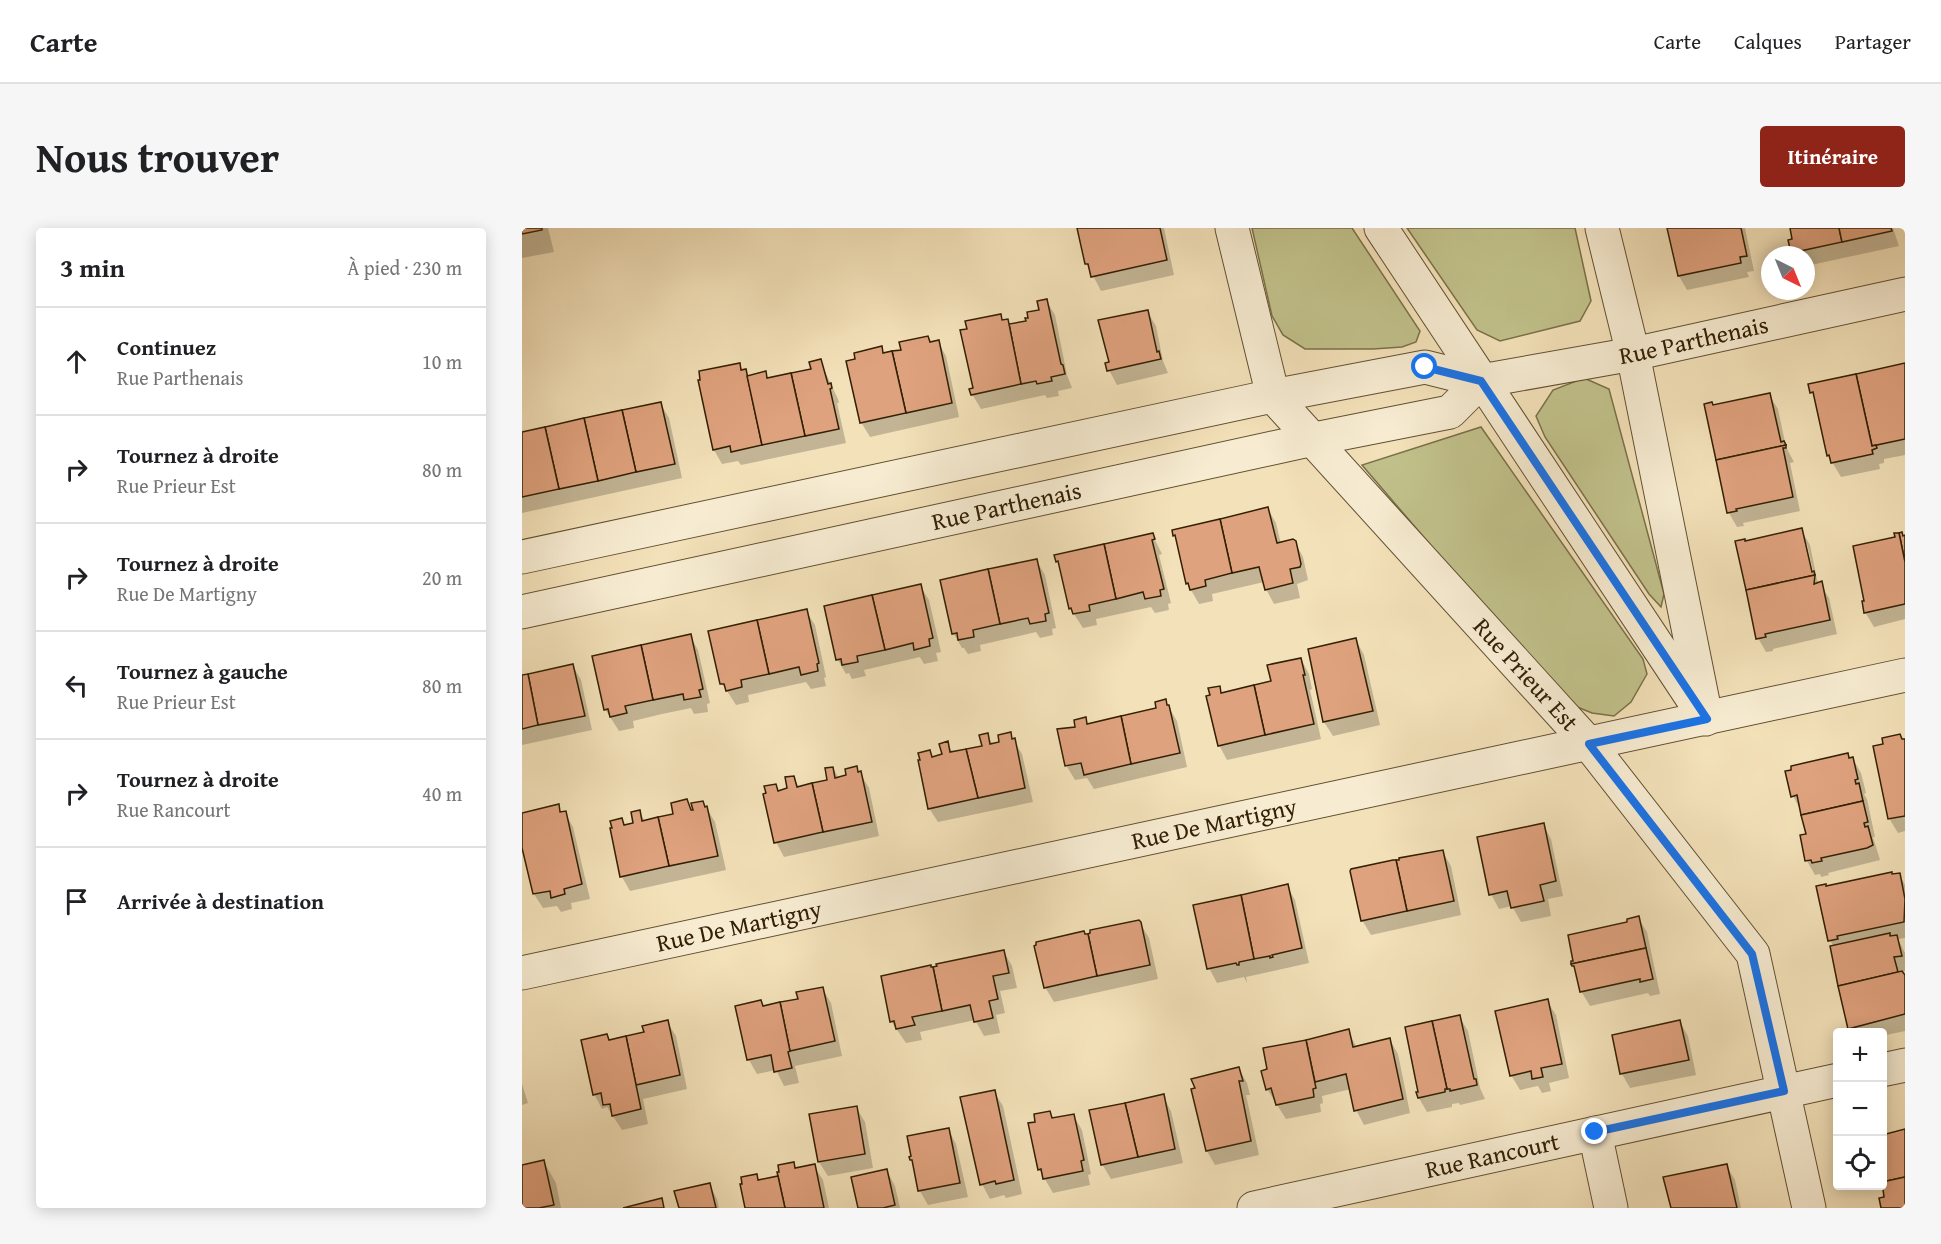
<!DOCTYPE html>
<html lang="fr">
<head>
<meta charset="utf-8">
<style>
  :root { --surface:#fff; --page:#f6f6f6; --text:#202124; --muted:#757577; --line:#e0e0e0; --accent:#8f2418 }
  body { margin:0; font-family:"Gentium Book Plus",serif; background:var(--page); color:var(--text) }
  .controls { position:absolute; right:18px; bottom:18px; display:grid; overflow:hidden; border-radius:6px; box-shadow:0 3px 15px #0003 }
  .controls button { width:54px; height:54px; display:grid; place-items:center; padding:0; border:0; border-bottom:2px solid var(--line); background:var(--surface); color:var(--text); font:30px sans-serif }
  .compass { position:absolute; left:1239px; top:18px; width:54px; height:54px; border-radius:50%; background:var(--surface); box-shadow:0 3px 15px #0003; rotate:137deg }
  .stop { position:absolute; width:18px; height:18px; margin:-14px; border:4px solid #1a73e8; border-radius:50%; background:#fff }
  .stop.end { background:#1a73e8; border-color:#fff; box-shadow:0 2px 6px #0008 }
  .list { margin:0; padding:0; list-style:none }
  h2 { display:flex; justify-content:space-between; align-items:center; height:78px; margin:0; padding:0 24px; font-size:26px }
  h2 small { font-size:20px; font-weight:400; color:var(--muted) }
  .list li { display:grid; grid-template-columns:39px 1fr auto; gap:18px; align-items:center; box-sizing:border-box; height:108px; padding:0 24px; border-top:2px solid var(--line) }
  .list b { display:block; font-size:22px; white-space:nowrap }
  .list p { margin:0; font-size:20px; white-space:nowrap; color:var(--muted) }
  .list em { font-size:20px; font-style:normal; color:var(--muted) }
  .icon { flex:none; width:33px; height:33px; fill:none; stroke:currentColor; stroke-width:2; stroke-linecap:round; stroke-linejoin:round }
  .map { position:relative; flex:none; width:1383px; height:980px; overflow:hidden; border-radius:6px }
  header { display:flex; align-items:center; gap:36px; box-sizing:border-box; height:84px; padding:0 30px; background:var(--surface); border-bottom:2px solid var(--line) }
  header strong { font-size:28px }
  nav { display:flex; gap:33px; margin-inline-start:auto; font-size:21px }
  .intro { display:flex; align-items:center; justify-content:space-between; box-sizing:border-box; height:144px; padding:0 36px }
  h1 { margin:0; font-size:42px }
  .button { padding:15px 27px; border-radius:6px; background:var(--accent); color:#fff; font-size:21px; font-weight:700 }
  main { display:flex; gap:36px; padding:0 36px }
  aside { flex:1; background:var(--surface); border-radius:6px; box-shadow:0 3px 15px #0003 }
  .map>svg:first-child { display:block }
  .green { fill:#c1c18b; stroke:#7a7048; stroke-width:1.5 }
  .shadow { fill:#0003; fill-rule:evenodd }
  .building { fill:#dfa27e; stroke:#322004; stroke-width:1.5 }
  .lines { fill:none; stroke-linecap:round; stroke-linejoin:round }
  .minor-casing { stroke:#625031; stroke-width:35 }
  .minor { stroke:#f7ecd2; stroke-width:33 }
  .route { stroke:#1a73e8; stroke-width:8 }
  .labels { text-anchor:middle; stroke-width:4.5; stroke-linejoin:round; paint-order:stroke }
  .street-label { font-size:24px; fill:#322004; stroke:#f7ecd2 }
</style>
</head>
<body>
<header>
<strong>Carte</strong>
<nav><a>Carte</a><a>Calques</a><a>Partager</a></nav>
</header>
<div class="intro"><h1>Nous trouver</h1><a class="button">Itinéraire</a></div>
<main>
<aside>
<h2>3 min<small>À pied · 230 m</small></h2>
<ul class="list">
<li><svg class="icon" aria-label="ahead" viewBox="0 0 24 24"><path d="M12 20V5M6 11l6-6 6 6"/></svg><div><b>Continuez</b><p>Rue Parthenais</p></div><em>10 m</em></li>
<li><svg class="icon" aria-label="right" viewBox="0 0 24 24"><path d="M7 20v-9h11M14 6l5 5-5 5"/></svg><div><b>Tournez à droite</b><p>Rue Prieur Est</p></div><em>80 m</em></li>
<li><svg class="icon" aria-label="right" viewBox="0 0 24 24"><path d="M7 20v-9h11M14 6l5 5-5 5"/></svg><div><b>Tournez à droite</b><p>Rue De Martigny</p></div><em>20 m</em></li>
<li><svg class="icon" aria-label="left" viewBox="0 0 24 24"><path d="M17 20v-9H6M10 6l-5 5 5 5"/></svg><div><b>Tournez à gauche</b><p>Rue Prieur Est</p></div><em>80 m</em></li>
<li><svg class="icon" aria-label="right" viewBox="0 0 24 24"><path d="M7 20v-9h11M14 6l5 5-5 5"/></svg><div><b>Tournez à droite</b><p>Rue Rancourt</p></div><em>40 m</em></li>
<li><svg class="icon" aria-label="arrive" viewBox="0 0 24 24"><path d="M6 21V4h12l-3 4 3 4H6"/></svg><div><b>Arrivée à destination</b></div></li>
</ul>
</aside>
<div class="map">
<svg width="1383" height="980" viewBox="0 0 1383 980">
  <rect width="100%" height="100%" fill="#f3e1b9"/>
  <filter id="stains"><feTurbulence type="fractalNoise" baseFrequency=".00333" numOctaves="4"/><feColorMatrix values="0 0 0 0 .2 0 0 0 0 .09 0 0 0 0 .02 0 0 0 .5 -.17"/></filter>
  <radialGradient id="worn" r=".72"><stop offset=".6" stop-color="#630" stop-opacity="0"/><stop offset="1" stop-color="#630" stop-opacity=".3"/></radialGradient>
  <g class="green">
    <path d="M730,0H830L898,103L894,114L880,119L851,121H783L761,107L750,88Z"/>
    <path d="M885,0H1053L1069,73L1058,93L978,113L955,102Z"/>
    <path d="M1062,150L1087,161L1142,366L1139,379L1127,366L1023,209L1014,188L1031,162Z"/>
    <path d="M959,199L1121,431L1125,446L1109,474L1092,488L1070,485L1043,474L840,237Z"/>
  </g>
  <g class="shadow">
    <path d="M0,0H26L32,24L0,30Z"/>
    <path d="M559,0H642L652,47L579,63L565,36Z"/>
    <path d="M1146,0H1223L1232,43L1225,44L1227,49L1165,62L1157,48Z"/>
    <path d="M1269,0H1371L1377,18L1284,38V27H1272L1271,25L1268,13L1272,12Z"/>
    <path d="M524,72L533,87L545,147L550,160L536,163L537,168L525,170L523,167L459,181L450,166L478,88L481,93H485L488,97L506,94L518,83Z"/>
    <path d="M625,83L634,98L641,133L646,145L595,157L587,142L588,135Z"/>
    <path d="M416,114L424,128L437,189L348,209L339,194L359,120L363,126Z"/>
    <path d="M298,133L316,171L317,175H315L324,215L219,237L216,233L200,236L192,222L217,137L227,149L243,145L247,151L291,142Z"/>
    <path d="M1383,136V227L1362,231V235L1357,236L1358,241L1319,249L1306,227L1295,174L1288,157Z"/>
    <path d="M1247,167L1256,181L1264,219L1272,234L1268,235L1278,283L1221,295L1222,298L1215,299L1207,285L1183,177L1191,179Z"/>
    <path d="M138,175L147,190L160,250L0,285V205Z"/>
    <path d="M746,281L754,295L759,316L773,314L781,329L786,352L775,356L778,370L752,376L744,361L742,354L690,366L691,373L677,376L665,355L656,313L652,307Z"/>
    <path d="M1279,302L1288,317L1295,352L1307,370L1315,406L1251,421V423L1244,424L1236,410L1223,315ZM1282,316H1285L1293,351L1290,352Z"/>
    <path d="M630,306L640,326L637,327L649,375L646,376L647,382L633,385L629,379L574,391L575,397L561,400L548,380L539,340L534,328Z"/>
    <path d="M1381,309H1383V391L1352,399L1343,384Z"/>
    <path d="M514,332L523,347L534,400L530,401L531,407L518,410L514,404L458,417L459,423L446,426L442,420H440L432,406L420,353Z"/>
    <path d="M398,358L407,372L419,424L414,425L416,433L402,436L398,429L342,442L344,448L330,451L327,445L324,446L316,432Z"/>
    <path d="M284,383L293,397L304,449L302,450L304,458L289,461L284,454L226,467L227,474L214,477L200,455Z"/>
    <path d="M168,408L176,422L188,475L185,476L186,484L172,486L169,480L140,486L111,493L112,500L97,503L83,481Z"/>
    <path d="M834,412L842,427L858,497L811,508L802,494Z"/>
    <path d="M779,431L787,446L790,461L788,462L799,511L705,532L697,517V460L700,466L751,454Z"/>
    <path d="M51,438L59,452L70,502L0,517V449Z"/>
    <path d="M643,473L655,493L665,539L572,561L565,550L553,552L544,537L555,500L563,491L566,497L636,481Z"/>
    <path d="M488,506L500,526L511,574L416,594L407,580V524L411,530L421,527L425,515L431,525L461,519L465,507L471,517L479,515Z"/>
    <path d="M1383,512V603L1376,605L1367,590L1363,517Z"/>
    <path d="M1328,531H1331L1339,545L1344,565L1342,566L1345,571L1353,609H1351L1358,632L1306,645L1307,647L1299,649L1298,646L1293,647L1285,633L1280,608L1286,607L1279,583L1271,568Z"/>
    <path d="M311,540L317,551L326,549L334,540L338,545L347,560L357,608L262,629L254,614L253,558L257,564L267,561L271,549L277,559L307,553Z"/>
    <path d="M165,573L172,586L181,574L193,594L204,642L108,663L100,649L92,601L100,592L103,598L113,596L118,584L123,594L153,587Z"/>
    <path d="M36,578L40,585H43L51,599L68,671L49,675L50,681L39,684L35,678L21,680L12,666L0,613V594Z"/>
    <path d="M1021,596L1029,611L1041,668L1026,671L1029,688L999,694L990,678L977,681L969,666Z"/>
    <path d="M920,623L929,638L939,687L849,707L840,692Z"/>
    <path d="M1377,646L1383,657V710L1376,711L1383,725V743L1379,744L1383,748V803L1360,808V804H1330L1327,800L1312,719L1308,712L1304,659Z"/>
    <path d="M765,658L773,672L787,735L724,749L725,755L722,749L695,755L687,740Z"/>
    <path d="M1116,690L1125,704L1138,766L1128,768L1126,765L1068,778L1059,763L1055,745L1051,738Z"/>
    <path d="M618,695L627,710L636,751L532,774L523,759L563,708Z"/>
    <path d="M482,724L490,738L495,760L478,763L483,785L474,787L478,805L462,808L453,792L398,804L400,812L384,815L369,793L409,741Z"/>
    <path d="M300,760L309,775L320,828L273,838L277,855L262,858L254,842L235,846L227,832L215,779L239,774L242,779L277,772Z"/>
    <path d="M1025,773L1034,787L1047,850L1027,855L1029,863L1020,865L1016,858L998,862L989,847Z"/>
    <path d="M937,788L946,803L958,860L963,871L938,877L937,875L930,876V879L905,884L897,870Z"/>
    <path d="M145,794L154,808L165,861L121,871L126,896L100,902L85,879L80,881L72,866L85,807L88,813L123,805Z"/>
    <path d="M1158,794L1166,808L1174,847L1108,860L1100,846Z"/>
    <path d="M826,803L835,820L868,812L876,826L888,885L842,897L834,882L829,861L800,868L801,875L798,876L799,884L764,891L745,861L747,843L784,814Z"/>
    <path d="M717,841L725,855L728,867H724L737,927L693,937L685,923Z"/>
    <path d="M0,856L6,875L0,877Z"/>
    <path d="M472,864L481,878L500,966L484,970L482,967L468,971L460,956Z"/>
    <path d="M641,868L649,883L661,935L589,951L580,936Z"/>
    <path d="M334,879L343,894L351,940L306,948L297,934L289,887Z"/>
    <path d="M528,884L532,892L551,887L560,902L569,946L566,947L568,957L531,965L517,941L515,895Z"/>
    <path d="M426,901L434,916L446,969L406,977L398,963L392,937L389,932Z"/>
    <path d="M22,934L34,955L39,980H0V938Z"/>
    <path d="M271,935L274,942L292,938L301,952L307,980H224L234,948L237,953L257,949Z"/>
    <path d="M1204,937L1213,952L1219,980H1151Z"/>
    <path d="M365,943L373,958L378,980H338Z"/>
    <path d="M187,956L195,971L197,980H158Z"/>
  </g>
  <g class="building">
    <path d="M0,0H20V2L0,6Z"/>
    <path d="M555,0H638L645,32L569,49L566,36H563Z"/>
    <path d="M1145,0H1219L1225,28L1218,29L1219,35L1156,48Z"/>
    <path d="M1268,0H1317L1320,14L1269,25L1266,12L1270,11Z"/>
    <path d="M1317,0H1369L1370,3L1320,14Z"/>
    <path d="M525,71L539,136L541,137L543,146L529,149L530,153L515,156L514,153L499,156L487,96L504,93L503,90H506L505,84L517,82L515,73Z"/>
    <path d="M626,82L635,124L637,123L639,131L585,143L583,135L587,134L576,92Z"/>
    <path d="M479,86L480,92L486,91L499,156L449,167L447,161L451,160L438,102L445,101L443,93Z"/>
    <path d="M406,108L408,114L417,112L430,175L384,185L370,123L379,122L377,114Z"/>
    <path d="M360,118L361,125L370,123L384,185L338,195L324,133L333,131L332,125Z"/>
    <path d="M299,131L306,156L309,155L310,160L308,161L317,201L283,208L269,145L289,141L287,134Z"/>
    <path d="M218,135L219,142L224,141L240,217L209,224L208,218L191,222L176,152H178L177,143Z"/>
    <path d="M1383,135V211L1350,218L1334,146Z"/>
    <path d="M244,143L245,150L269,145L283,208L240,217L225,148Z"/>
    <path d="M1334,146L1350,218L1354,217L1355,220L1350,222L1351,226L1309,235L1307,227L1305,228L1291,164L1288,165L1286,156Z"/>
    <path d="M1248,165L1259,214L1262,213L1264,217L1194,232L1182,176L1190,174L1191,177Z"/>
    <path d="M139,174L153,236L114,244L100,182Z"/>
    <path d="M100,182L114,244L76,253L62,190Z"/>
    <path d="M62,190L76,253L37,261L23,199Z"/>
    <path d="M23,199L37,261L0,269V204Z"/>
    <path d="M1264,217V220H1261L1271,269L1214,281L1215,283L1205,285L1194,232Z"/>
    <path d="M746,279L755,315L771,311L774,313L779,336L778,339L768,341L771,355L743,362L737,339L710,345L698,291Z"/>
    <path d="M698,291L710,345L683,352L684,358L668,362L666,355L664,356L653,307L651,308L650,302Z"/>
    <path d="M1280,300L1290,344L1292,343L1293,347L1224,362L1213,313L1223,311V313Z"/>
    <path d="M1380,304L1381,308L1383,307V334L1377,305Z"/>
    <path d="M631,305L633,311L630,312L642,361L638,362L639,368L623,371L621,364L594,371L582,316Z"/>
    <path d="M1372,305H1377L1383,334V376L1342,385L1340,373H1342L1331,318L1373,309Z"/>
    <path d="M582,316L594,371L567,377L568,383L551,386L549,380L547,381L536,333L534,334L532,327Z"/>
    <path d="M515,331L527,385L523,386L524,393L508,396L506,390L478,396L466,341Z"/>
    <path d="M466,341L478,396L451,402L452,409L436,412L435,405L430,406L418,352Z"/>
    <path d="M1293,347L1292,356L1300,353L1308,392L1243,406L1244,409L1234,411L1224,362Z"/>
    <path d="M399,356L411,410L407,411L408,418L392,422L391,415L363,422L350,367Z"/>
    <path d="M350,367L363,422L335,428L336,434L320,437L319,431L314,432L302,378Z"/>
    <path d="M285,381L297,435L295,436L296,443L279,447L277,439L247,446L235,392Z"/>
    <path d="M235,392L247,446L219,452L220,459L204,463L202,456H198L186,403Z"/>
    <path d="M169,406L181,461L177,462L179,469L162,472L161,466L131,472L119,417Z"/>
    <path d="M834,410L851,483L801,494L786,421Z"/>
    <path d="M119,417L131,472L103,478L105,485L88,489L86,481L82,482L70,428Z"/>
    <path d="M779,430L783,447H781L792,496L743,507L732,457L749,453L745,437Z"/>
    <path d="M51,436L63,488L16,497L6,446Z"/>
    <path d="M6,446L16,497L0,501V447Z"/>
    <path d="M732,457L743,507L696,518L684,468L688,467L686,460L698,458L699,465Z"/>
    <path d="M644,471L645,477H647L658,525L609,536L599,488L634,480L633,474Z"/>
    <path d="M599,488L609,536L562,547L559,535L543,538L535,501L553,499L552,492L564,489L565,496Z"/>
    <path d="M489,504L490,511L493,510L503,560L456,570L444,521L460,518L457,507L466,505L468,516L477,514L476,507Z"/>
    <path d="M1378,506L1380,511H1383V588L1366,591L1351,518L1361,516L1360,510Z"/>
    <path d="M426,513L428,524L444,521L456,570L406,581L396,532H398L396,525L408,522L410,529L420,526L417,516Z"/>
    <path d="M1326,525L1327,530L1331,529L1336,551L1333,552L1334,556L1337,555L1341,573L1279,587L1275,567L1269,569L1263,543L1269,542V538Z"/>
    <path d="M335,538L336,544L339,543L350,594L301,604L290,555L305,552L303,540L311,539L313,550L324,547L323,541Z"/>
    <path d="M272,548L275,559L290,555L301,604L252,615L241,566L244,565L242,558L254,556L256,563L265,560L263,549Z"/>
    <path d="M165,571L169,582H171L169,575L181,573L183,579L185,578L196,628L147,638L136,589L151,586L149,575Z"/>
    <path d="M1341,573L1346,594L1342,595L1343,599L1346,598L1351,617L1345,620L1299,630L1300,633L1290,635L1289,632L1283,633L1278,607L1284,606L1279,587Z"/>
    <path d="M37,576L38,584L44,583L60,656L42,661L43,666L29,670L28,663L11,666L0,620V585Z"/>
    <path d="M118,582L120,593L136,589L147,638L98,649L88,600H90L88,593L100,590L102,597L111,595L109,584Z"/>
    <path d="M1022,595L1034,653L1018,657L1022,673L989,680L985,663L967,667L955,609Z"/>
    <path d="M921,622L932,673L885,683L874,632H877V630Z"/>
    <path d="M871,632H874L885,683L839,693L828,643L829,641Z"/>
    <path d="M1370,644V646L1378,645L1383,671L1382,694L1315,708L1316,711L1306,713L1294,658L1304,656V658Z"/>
    <path d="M766,656L780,720L750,727L751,729L748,730V728L732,731L719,667Z"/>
    <path d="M719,667L732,731L717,734V737H715L714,735L685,741L671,677Z"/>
    <path d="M1117,688L1124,720L1049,736V733H1051L1046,707L1105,694V691Z"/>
    <path d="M617,692L619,694L628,737L575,748L566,706L568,705V702Z"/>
    <path d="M562,703L563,706H566L575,748L522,760L512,718L514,717V714Z"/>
    <path d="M1368,705V708L1375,707L1380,728L1372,729L1376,744L1316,758L1308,718Z"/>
    <path d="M1124,720L1131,751L1118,754V751L1058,764L1052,738H1050L1049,736Z"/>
    <path d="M482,722L487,745L471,748L476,771L467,773L471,790L452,794L448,777L420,783L411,739L415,738L414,736Z"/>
    <path d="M409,737V739H411L420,783L390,789L393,797L374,801L372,793L368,794L359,748Z"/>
    <path d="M1380,743L1383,747V786L1326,801L1316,758Z"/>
    <path d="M301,759L313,813L268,823L258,774L276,771L274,764Z"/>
    <path d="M1026,771L1040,836L1019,840L1021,849L1010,851L1009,843L988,848L973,783Z"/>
    <path d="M239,772L241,778L258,774L268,823L266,824L270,840L252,844L249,827L225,832L213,778Z"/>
    <path d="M938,787L952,851H954L955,857L928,863V861H925L910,793Z"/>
    <path d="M146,792L158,847L114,857L104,808L122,804L120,798Z"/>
    <path d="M1158,792L1167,832L1098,846L1090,807Z"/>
    <path d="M910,793L925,861H923V864L896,870L894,864H896L883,799Z"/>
    <path d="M827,801L831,819L868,810L881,871L832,883L824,846L793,854L784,812Z"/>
    <path d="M85,806L87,812L104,808L119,881L90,888L88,876L81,877L79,865L71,867L59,812Z"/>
    <path d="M784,812L794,860L791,861L792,869L754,877L749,860L744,862L739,843L745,841L741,820Z"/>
    <path d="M717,839L721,853H717L729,913L684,923L669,861L673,860L669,851Z"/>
    <path d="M473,862L492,952L474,956L473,953L458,957L438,869Z"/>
    <path d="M642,866L653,921L616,929L603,875Z"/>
    <path d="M603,875L616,929L579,937L567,882Z"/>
    <path d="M335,878L343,926L296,934L287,886Z"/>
    <path d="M528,883L530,890L552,886L562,932L559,933L561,943L521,951L519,941L516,942L506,895L513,894L512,886Z"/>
    <path d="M427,900L438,955L396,963L390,932H388L387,929L389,928L385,908Z"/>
    <path d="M1383,901V949L1360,954V907Z"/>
    <path d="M22,932L32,977L17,980H0V937Z"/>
    <path d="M272,934L273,940L293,936L302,980H263L255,944H257L256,937Z"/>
    <path d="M1205,936L1215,980H1149L1141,949Z"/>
    <path d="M365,941L373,977L361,980H336L329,949Z"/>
    <path d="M235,946L236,952L256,948L263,980H223L218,956H220L219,949Z"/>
    <path d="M1383,949V980H1359L1357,970L1362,969L1360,954Z"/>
    <path d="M188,955L194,980H157L152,963Z"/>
    <path d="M140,970L142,980H101Z"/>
  </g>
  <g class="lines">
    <defs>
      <g id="minor">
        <path id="s1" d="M710,0L751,168L1067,516L1231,726L1287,980"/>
        <path d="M859,0L1184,491"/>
        <path d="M1080,0L1111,126L1181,474"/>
        <path id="s2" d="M0,329L751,168L903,139L959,153L1111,126L1383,66"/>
        <path id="s3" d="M0,384L792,211L928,184L959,153"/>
        <path id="s4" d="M0,745L1383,447"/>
        <path d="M1360,842L1383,837"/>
        <path d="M1073,905L1089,980"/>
        <path id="s5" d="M732,980L1316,852"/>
      </g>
    </defs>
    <use href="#minor" class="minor-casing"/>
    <use href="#minor" class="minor"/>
  </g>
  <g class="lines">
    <path class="route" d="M903,139L959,153L1185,491L1067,516L1230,726L1262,863L1073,904"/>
  </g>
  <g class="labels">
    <g class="street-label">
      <text dy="8" stroke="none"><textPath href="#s2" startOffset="1197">Rue Parthenais</textPath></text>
      <text dy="8" stroke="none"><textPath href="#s3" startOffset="496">Rue Parthenais</textPath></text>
      <text dy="8" stroke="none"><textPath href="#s1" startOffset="549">Rue Prieur Est</textPath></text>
      <text dy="8" stroke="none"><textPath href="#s4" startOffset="708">Rue De Martigny</textPath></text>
      <text dy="8" stroke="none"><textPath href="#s4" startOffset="222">Rue De Martigny</textPath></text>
      <text dy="8" stroke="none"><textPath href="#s5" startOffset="244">Rue Rancourt</textPath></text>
    </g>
  </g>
  <rect width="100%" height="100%" filter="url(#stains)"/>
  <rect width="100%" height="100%" fill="url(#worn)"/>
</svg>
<div class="controls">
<button>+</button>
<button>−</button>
<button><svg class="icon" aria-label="locate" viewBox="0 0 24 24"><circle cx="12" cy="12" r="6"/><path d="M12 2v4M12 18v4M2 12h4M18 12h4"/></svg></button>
</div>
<svg class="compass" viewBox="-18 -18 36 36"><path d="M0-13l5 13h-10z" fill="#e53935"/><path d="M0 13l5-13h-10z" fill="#757577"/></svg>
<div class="stop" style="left:903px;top:139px"></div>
<div class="stop end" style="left:1073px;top:904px"></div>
</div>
</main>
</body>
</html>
